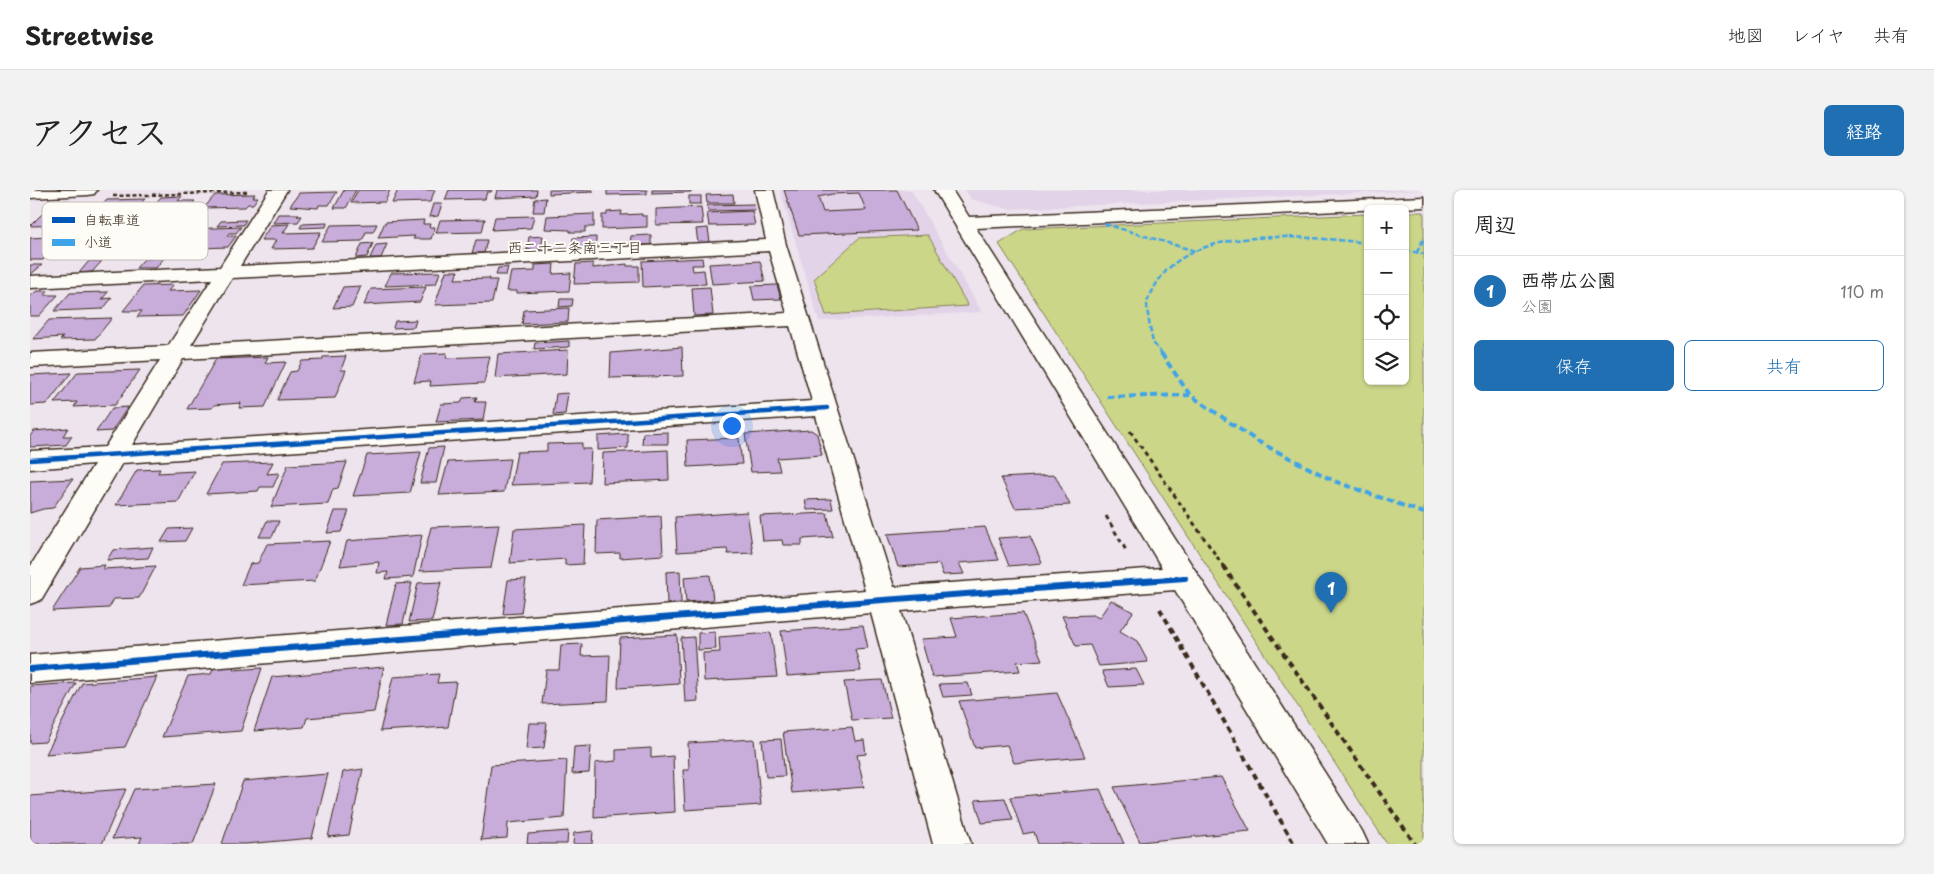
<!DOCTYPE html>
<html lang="ja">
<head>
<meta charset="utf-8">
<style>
  :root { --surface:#fff; --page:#f2f2f2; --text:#222; --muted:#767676; --line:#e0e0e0; --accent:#1f6fb2 }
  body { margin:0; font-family:"Playpen Sans","Klee One",sans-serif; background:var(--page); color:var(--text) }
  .controls { position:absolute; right:15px; top:15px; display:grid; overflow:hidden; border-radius:8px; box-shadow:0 1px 4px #0004 }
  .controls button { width:45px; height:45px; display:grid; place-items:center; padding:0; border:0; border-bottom:1px solid var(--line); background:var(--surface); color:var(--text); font:25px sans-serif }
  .you { position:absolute; left:701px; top:235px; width:18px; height:18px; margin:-12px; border:4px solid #fff; border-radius:50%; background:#1a73e8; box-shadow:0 0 0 8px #1a73e833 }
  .badge { display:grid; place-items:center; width:32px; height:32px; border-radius:50%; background:var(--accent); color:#fff; font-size:16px; font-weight:700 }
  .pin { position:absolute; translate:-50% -41px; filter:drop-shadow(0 1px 2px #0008) }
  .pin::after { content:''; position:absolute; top:26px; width:18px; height:15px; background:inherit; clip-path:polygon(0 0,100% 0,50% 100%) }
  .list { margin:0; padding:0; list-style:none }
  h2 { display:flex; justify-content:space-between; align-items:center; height:65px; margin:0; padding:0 20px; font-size:21px }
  h2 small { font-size:16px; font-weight:400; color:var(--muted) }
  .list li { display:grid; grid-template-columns:32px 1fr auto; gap:15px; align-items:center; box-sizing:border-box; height:70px; padding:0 20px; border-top:1px solid var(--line) }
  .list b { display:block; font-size:19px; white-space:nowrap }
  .list p { margin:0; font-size:16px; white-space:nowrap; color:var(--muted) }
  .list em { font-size:16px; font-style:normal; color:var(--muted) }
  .actions { display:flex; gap:10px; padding:15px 20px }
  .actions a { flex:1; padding:11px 0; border:1px solid var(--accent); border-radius:8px; text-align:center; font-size:18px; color:var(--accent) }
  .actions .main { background:var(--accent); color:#fff }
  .icon { flex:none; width:28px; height:28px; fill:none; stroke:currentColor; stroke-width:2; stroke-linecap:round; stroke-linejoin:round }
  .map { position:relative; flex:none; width:1394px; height:654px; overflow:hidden; border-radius:8px }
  header { display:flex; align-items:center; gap:30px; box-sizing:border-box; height:70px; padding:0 25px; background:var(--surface); border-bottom:1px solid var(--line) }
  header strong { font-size:24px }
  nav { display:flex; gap:28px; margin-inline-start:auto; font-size:18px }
  .intro { display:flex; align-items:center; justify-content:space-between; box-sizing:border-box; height:120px; padding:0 30px }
  h1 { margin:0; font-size:35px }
  .button { padding:12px 22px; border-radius:8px; background:var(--accent); color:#fff; font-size:18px; font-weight:700 }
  main { display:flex; gap:30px; padding:0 30px }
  aside { flex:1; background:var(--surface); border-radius:8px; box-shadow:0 1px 4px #0004 }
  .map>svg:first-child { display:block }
  .built { fill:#e2d3e8 }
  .green { fill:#cbd689; stroke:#838054 }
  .building { fill:#c8acd9; stroke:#3b2a1e; fill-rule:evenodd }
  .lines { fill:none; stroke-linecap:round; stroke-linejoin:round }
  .minor-casing { stroke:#3b2a1e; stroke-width:3 }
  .path-far2 { stroke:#3b2a1e; stroke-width:2.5; stroke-dasharray:4 2.5; stroke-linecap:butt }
  .path-far1 { stroke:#3b2a1e; stroke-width:3; stroke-dasharray:4.5 4; stroke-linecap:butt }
  .path { stroke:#3b2a1e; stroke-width:4; stroke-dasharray:6 4.5; stroke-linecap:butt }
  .minor { fill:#fdfcf7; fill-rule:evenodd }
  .quiet-far1 { stroke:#3fa3ea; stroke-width:2.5; stroke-dasharray:5.5 2.5; stroke-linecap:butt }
  .quiet { stroke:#3fa3ea; stroke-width:4; stroke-dasharray:7 4; stroke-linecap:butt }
  .cycleway-far1-casing { stroke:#fdfcf7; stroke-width:8 }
  .cycleway-casing { stroke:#fdfcf7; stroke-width:9 }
  .cycleway-far1 { stroke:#0057b8; stroke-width:4.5 }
  .cycleway { stroke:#0057b8; stroke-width:6 }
  .labels { text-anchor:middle; stroke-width:4; stroke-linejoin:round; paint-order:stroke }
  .far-neighbourhood-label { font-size:15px; fill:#3b2a1e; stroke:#fdfcf7 }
  .key { fill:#fdfcf7; stroke:#c3bdb6; stroke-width:1 }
  .key-label { font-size:14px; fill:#3b2a1e }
</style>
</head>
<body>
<header>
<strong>Streetwise</strong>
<nav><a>地図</a><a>レイヤ</a><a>共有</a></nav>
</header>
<div class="intro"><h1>アクセス</h1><a class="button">経路</a></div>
<main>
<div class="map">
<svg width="1394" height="654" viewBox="0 0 1394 654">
  <rect width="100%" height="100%" fill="#ede4ee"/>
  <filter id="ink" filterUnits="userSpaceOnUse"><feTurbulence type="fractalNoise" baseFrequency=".02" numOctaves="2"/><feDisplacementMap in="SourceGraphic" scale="10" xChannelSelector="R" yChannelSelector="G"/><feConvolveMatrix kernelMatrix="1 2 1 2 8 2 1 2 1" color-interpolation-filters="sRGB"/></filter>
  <g filter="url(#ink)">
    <g class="built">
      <path d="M750,0H881L952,122L789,131Z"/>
      <path d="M935,0H1394L979,19L941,9Z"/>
    </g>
    <g class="green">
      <path d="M1375,22H1394V654H1357L969,54L993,39L1338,24V191H1375Z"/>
      <path d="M898,45L938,116L796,125L784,89L829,48Z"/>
    </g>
    <g class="building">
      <path d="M314,0H326L316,18H304Z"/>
      <path d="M328,0H360L355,12L321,13Z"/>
      <path d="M368,0H405L400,12L362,13Z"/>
      <path d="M419,0H462L461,2H457L455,9L415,10Z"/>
      <path d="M467,0H507L506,6L465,8Z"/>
      <path d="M519,0H563V2L519,4Z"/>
      <path d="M577,0H617V4L577,5Z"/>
      <path d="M622,0H661V2L622,3Z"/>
      <path d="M754,0H867L887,40L769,45ZM829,3L836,20L793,22L788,7L802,4Z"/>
      <path d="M307,2L299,15H289L288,18L260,16L269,3Z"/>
      <path d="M225,4L223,7H228L223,14H218L215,17L174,18L185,5Z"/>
      <path d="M703,4L704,13H677L676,5Z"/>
      <path d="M152,6L148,11H165L154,24L114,26L131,7Z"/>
      <rect x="659" y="6" width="12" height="8"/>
      <path d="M516,8L514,22H503L505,9Z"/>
      <path d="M115,9L102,22L85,23L79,28L58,29L77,10Z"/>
      <path d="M21,11H40L32,19H13Z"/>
      <path d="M403,14H412L408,26L399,27Z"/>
      <path d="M724,14L725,20L678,21L677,15Z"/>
      <path d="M671,17L673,34L626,35V19Z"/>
      <path d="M49,20L44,26H52L43,35L0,36L15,21Z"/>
      <path d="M592,21L591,25L612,24V26H617V37L572,39V25H577V22Z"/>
      <path d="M722,21L725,35L679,36L677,23Z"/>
      <path d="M248,24H269L267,26H272L268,32L243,33Z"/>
      <path d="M564,24V37H555V42H540V40L515,39L517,26Z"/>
      <path d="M504,26L501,38L462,40L465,27Z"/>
      <path d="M455,29L452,42L406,43L410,30Z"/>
      <path d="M216,30L213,35L187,36L191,31Z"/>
      <path d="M394,30L393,34H400L399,37H405L401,49H383L385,46L348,48L355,32Z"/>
      <path d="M297,33L296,37L270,38L272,34Z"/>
      <path d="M259,34L253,43L291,42L282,58L241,59L246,50H231L241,35Z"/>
      <path d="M347,34L343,42H336L332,51L292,52L301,35Z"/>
      <path d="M211,37L206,43H199L197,46H206L198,57L142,59L158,39Z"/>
      <path d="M678,38L680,52L668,53L666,39Z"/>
      <path d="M621,45V55H600L601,46Z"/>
      <path d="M35,46L13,70H0V48Z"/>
      <path d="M513,46L511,60H497L499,47Z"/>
      <path d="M566,47V58L542,59L543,48Z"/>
      <path d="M446,50H457L454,63H442Z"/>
      <path d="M343,53L337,67L326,68L332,54Z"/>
      <path d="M357,54L351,68H340L346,55Z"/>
      <path d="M134,68L126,78H106L114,69Z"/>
      <path d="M672,68L673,75H662L663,81L674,80L676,94L613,97L612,71Z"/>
      <path d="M59,71H72L62,82L49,83Z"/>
      <path d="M730,71L735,91L682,94L679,74Z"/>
      <path d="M563,73V78L597,74V76H609V92L544,94L546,74Z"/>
      <path d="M524,74L523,84L541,83L539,101L487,103V101H477L481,82L505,81V75Z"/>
      <path d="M0,75H12L0,85Z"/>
      <path d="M478,77L476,85H466L468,78Z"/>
      <path d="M416,81H428L425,89L460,88L459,90H467L462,113L405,115Z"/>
      <path d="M410,82L406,94L355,96L361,83Z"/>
      <path d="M143,95L138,101L171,100L153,126L107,127L112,121H93L113,96Z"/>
      <path d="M747,95L751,109L724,110L721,96Z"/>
      <path d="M331,96L322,117L303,118L313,97Z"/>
      <path d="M396,97L390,112L334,115L341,99Z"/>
      <path d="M680,97L683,125L664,126L662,98Z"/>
      <path d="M7,101H18L14,105H28L9,126H0V106Z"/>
      <path d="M78,102L72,109L82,108L73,119L24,121L40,103Z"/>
      <path d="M530,109H543L542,116L529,117Z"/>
      <path d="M539,118L538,132L492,134L494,120Z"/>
      <path d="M82,128L65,149L30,150L33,147L3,149L19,130Z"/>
      <path d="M386,130L384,137L363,138L365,131Z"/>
      <path d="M539,151V157L504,159L505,153Z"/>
      <path d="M652,157L653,186L580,188L581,163Z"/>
      <path d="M538,160L537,184L465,188L468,164Z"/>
      <path d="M417,163L416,168L460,166L454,193L400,196L401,191L384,192L392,164Z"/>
      <path d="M316,166L311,180H316L305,208L247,210L260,182L267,181L272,171L292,170L293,167Z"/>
      <path d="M238,167L235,173L256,172L235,217L209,218L211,213L184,215L182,218L157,219L186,169Z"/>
      <path d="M110,180L85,215L44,217L47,212L24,213L48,182Z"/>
      <path d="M41,183L17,214L0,215V185Z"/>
      <path d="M538,203L535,224L523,225L526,204Z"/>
      <path d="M447,207L445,212H456L453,230L406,232L411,214L431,213L433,208Z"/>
      <path d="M98,217L82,241L66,242L82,218Z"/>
      <path d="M38,238L33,246H42L36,255L0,257V246L4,241Z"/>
      <path d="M781,240L787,244L792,265L747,268L750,281L721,282L715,244Z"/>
      <path d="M638,242V254H612L613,243Z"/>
      <path d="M598,244V258L568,260V246Z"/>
      <path d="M709,248L712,274L658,277L657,250Z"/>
      <path d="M552,253V259H561L559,292L481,295L487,262L517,261V254Z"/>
      <path d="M414,257L406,293H390L399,258Z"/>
      <path d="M638,260L639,290L572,293L573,263Z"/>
      <path d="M391,262L380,303L323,306L337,265Z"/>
      <path d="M480,269L474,302L409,305L418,272Z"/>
      <path d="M243,272L237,284L249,283L243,297H230L228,301L176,304L192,274Z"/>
      <path d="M317,272L308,298L303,299L298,314L241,317L258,275Z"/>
      <path d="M130,279L128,283L165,281L148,312L86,315L107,280Z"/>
      <path d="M1025,285L1040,315L985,318L971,288Z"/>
      <path d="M43,289L23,318L13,319L0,323V291Z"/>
      <path d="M801,309L803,319L777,320L775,310Z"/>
      <path d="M305,321H319L311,342L297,343Z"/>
      <path d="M717,322L723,363L698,364L697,359L647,362L645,327Z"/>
      <path d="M797,323L803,347L772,349V355H753L752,350L733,351L730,326Z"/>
      <path d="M631,326L633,365L590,368V363L566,364L567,330Z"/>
      <path d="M237,331H249L242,347H229Z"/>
      <path d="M469,334L461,378L390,381L401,337Z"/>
      <path d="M555,335L553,374L535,375V369L480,373L484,339Z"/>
      <path d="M955,337L969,370L929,373L934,384L913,385L909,374L868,377L857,344Z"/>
      <path d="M162,338L155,351L131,352L139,339Z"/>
      <path d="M392,345L383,387L356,389L358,382L347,383L349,372L310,376L317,351Z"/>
      <path d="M1000,346L1012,373L979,376L968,348Z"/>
      <path d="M300,351L285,391L211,395L220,374L228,373L237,354Z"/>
      <path d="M123,357L118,368L77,370L83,360Z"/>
      <path d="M75,375L73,379L126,376L109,408L84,409L79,418L22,421L50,377Z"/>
      <path d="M650,381L651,413L637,414L636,382Z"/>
      <path d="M680,385L683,410L656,412L654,387Z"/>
      <path d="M496,389L491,423L473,424L478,390Z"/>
      <path d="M411,392L402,431L379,432L388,393Z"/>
      <path d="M382,393L373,434L356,435L366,394Z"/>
      <path d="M1081,410L1103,422L1090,441L1107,451L1118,472L1069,476L1060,455L1046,456L1032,426L1063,425L1069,428Z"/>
      <path d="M993,423L1012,470L987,472L990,481L902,487L891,449L927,447L921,428Z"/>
      <path d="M833,435L838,458L825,459L831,481L757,486L751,441Z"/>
      <path d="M685,442L686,459L668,460V443Z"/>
      <path d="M741,443L747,487L674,491L673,463L690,462L689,447Z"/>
      <path d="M647,445L649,494L588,498L590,448Z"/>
      <path d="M664,447L668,511L655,512L651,448Z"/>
      <path d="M552,454L551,466L580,465L578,511L512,514L516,480H529L531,455Z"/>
      <path d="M204,476L203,480L232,478L211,541L132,547L158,486L181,484L184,477Z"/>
      <path d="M354,477L344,522L277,528L274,537L224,541L242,487Z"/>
      <path d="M1106,479L1114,495L1079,497L1072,481Z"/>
      <path d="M409,484L407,493L426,492L418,537L350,541L363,487Z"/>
      <path d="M127,487L95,557L16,564L52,493Z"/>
      <path d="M852,490L861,528L822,530L814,492Z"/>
      <path d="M46,493L15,552L0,553V496Z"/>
      <path d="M938,493L942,505L913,507L909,494Z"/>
      <path d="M1027,503L1055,567L984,573L977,555L945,558L929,511Z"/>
      <path d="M499,533H517L514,558L496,559Z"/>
      <path d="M822,537L825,551L834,550L836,564L827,565L834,597L762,603L753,542Z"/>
      <path d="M724,549L731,615L655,620L653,580H659L658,553Z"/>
      <path d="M751,549L755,586L736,587L732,550Z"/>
      <path d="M561,556L559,583L542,584L544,557Z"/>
      <path d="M621,558V568L643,566L645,622L564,628L565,573L586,571V560Z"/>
      <path d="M537,570L534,628L478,633L477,648L451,650L461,575Z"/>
      <path d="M333,579L319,645L298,647L313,582Z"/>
      <path d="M298,584L282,648L216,654H192L213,591Z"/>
      <path d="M1191,587L1220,641L1110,652L1084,597Z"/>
      <path d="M186,594L163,654H109L112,647L82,649L104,599Z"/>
      <path d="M96,599L72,654H0V606Z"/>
      <path d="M1070,599L1094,654H1008L1004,642L993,644L980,607Z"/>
      <path d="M975,608L983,630L952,633L945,610Z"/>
      <path d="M538,641L537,654H497L498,644Z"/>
      <path d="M563,641L562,654H543L544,643Z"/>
    </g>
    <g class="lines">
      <defs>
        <g id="minor">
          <path d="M0,0H67L64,4L58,5L0,8Z"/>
          <path d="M239,0H257L210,76L736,50L725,0H743L756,55L864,397L1132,378L904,0H922L939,27L1394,7V17L946,38L1332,641L1338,654H1298L1145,400L871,421L941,654H903L841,423L0,493V465L835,400L786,226L92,273L11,410L0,414V377L64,274L0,279V261L75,257L130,170L0,177V163L138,156L182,89L0,98V86L190,77ZM739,61L757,123L161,155L202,88ZM760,136L782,211L102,255L153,169Z"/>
        </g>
      </defs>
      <use href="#minor" class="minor-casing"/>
      <path class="path-far2" d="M83,6L217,2"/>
      <g class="path-far1">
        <path d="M1100,241L1194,377"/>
        <path d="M1076,326L1097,362"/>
      </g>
      <g class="path">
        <path d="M1193,376L1385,654"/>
        <path d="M1130,419L1264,654"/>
      </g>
      <use href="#minor" class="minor"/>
      <g class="quiet-far1">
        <path d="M1075,34L1165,61"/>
        <path d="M1375,60L1394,64"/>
        <path d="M1387,62L1394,48"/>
        <path d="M1132,164C1129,160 1125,156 1123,152C1121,145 1117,121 1117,114C1117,110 1121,104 1123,100C1156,31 1276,47 1338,53"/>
      </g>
      <g class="quiet">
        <path d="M1131,163L1160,205L1227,251L1304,291L1394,323"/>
        <path d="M1077,207L1160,205"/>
      </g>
      <defs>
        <path id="cycleway-far1" d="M0,270L797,218"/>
        <path id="cycleway" d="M0,479L853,410L1155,388"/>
      </defs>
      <use href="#cycleway-far1" class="cycleway-far1-casing"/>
      <use href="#cycleway" class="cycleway-casing"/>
      <use href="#cycleway-far1" class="cycleway-far1"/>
      <use href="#cycleway" class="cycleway"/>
    </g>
  </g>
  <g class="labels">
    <g class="far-neighbourhood-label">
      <text x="545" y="63">西二十二条南三丁目</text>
    </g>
  </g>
  <rect x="12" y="12" width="166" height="58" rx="8" class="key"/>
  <rect x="22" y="27" width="23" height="6" fill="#0057b8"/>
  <rect x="22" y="49" width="23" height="7" fill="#3fa3ea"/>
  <g class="key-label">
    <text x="54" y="35">自転車道</text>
    <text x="54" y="57">小道</text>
  </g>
</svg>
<div class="controls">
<button>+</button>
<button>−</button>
<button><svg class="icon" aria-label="locate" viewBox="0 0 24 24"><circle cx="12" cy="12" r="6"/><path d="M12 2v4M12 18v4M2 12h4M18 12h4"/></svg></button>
<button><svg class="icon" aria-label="layers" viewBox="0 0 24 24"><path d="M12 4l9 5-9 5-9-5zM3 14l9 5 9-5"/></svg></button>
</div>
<div class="you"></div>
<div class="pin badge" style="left:1301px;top:423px">1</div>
</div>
<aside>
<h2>周辺<small></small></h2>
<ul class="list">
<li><span class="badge">1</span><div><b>西帯広公園</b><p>公園</p></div><em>110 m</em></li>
</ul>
<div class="actions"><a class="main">保存</a><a>共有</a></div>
</aside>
</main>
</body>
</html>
